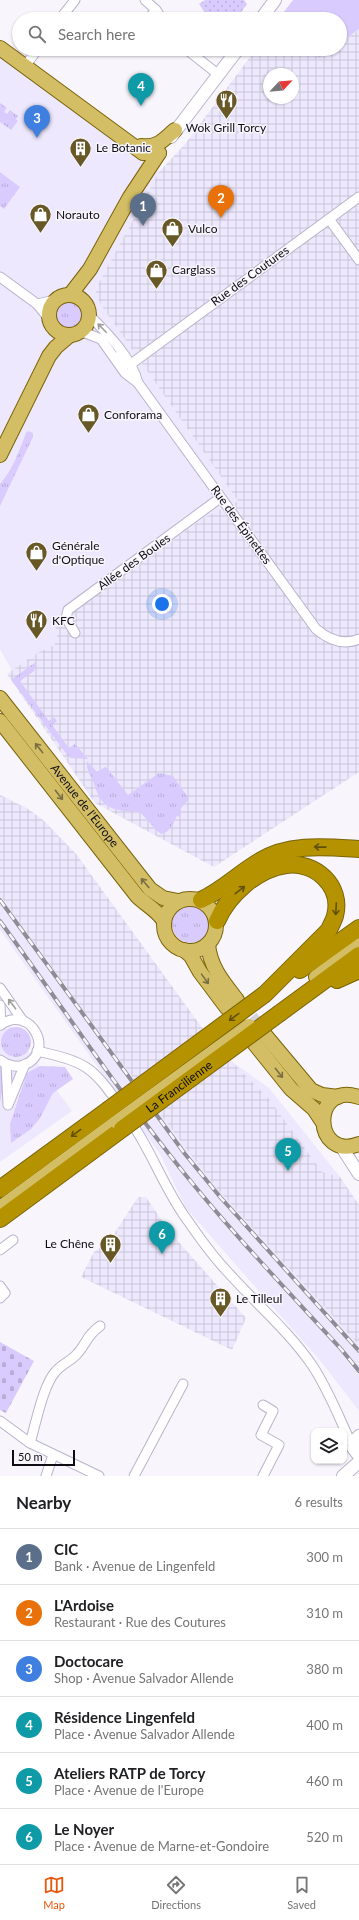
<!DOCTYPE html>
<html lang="en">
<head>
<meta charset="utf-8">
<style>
  :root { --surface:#fff; --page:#f6f6f6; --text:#202124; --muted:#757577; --line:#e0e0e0; --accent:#ea580c }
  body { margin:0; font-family:Lato,sans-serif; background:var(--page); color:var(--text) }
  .controls { position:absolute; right:12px; bottom:12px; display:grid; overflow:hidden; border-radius:8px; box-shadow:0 1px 3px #0004 }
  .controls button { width:36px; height:36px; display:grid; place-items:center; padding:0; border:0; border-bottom:1px solid var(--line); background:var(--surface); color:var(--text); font:20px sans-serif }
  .compass { position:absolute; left:263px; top:68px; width:36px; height:36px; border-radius:50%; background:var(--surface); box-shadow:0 1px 3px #0004; rotate:64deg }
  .scale { position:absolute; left:12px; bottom:10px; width:63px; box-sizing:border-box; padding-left:4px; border:2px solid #0e0c15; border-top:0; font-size:11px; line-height:14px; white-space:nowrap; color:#0e0c15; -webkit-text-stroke:3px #f8f6fc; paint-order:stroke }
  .you { position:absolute; left:162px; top:604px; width:14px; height:14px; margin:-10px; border:3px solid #fff; border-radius:50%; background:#1a73e8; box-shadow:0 0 0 6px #1a73e833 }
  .badge { display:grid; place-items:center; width:26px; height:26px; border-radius:50%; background:var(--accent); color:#fff; font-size:13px; font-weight:700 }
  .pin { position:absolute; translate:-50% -33px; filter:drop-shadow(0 1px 2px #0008) }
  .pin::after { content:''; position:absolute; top:21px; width:14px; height:12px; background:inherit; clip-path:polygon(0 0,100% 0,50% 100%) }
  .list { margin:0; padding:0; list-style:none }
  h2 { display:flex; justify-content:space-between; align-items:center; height:52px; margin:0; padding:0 16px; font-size:17px }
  h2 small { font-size:13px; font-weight:400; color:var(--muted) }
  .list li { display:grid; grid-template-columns:26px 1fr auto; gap:12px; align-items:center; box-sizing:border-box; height:56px; padding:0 16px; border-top:1px solid var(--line) }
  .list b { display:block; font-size:15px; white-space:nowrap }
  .list p { margin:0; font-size:13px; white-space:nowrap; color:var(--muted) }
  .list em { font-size:13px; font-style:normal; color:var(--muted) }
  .icon { flex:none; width:22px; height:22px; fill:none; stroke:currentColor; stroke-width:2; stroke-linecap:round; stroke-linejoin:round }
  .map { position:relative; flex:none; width:359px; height:1476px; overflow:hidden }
  .search { position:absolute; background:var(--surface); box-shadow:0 1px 3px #0004; left:12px; right:12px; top:12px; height:44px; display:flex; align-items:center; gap:10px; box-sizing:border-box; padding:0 14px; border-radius:22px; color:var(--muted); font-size:15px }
  .sheet { height:388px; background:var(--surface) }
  nav { display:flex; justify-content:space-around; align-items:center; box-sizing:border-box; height:56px; border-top:1px solid var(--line); background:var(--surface); font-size:11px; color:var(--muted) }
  nav a { display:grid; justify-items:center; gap:2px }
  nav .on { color:var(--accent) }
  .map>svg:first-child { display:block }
  .built { fill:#ede8fd }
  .industrial { fill:url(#industrial-grid); fill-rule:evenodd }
  .grass { fill:url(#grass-tufts) }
  .cemetery { fill:url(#cemetery-stones) }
  .park { fill:url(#park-dots) }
  .pitch { fill:#d9cbfd }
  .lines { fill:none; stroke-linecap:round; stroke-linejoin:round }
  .primary-tunnel { stroke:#d5d3d9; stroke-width:14; stroke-dasharray:14 7; stroke-linecap:butt }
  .street-casing { stroke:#bab3cd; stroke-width:11 }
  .secondary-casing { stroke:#bab3cd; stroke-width:14 }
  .primary-casing { stroke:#7b6407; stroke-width:16 }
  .highway-casing { stroke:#7b6407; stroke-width:18 }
  .street { stroke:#fff; stroke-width:9 }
  .secondary { stroke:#fff; stroke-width:12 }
  .primary { stroke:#d3be66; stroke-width:14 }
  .highway { stroke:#b59300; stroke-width:16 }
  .rail-casing { stroke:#8e8c94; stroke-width:4 }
  .rail { stroke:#f8f6fc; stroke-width:2.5; stroke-dasharray:8; stroke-linecap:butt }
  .primary-bridge-casing { stroke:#7b6407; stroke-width:16; stroke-linecap:butt }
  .highway-bridge-casing { stroke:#7b6407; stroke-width:18; stroke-linecap:butt }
  .primary-bridge { stroke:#d3be66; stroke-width:14 }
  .highway-bridge { stroke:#b59300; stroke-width:16 }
  .oneway { stroke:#9f9ea1 }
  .oneway2 { stroke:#7a6e42 }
  .oneway3 { stroke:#62500a }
  .labels { text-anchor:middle; stroke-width:3; stroke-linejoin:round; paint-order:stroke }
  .poi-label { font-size:12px; fill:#0e0c15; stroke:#f8f6fc; text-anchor:start }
  .street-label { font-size:12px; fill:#0e0c15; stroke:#f8f6fc }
</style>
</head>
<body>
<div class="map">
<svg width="359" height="1476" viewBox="0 0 359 1476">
  <defs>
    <pattern id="industrial-grid" width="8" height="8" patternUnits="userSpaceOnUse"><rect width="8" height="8" fill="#ede8fd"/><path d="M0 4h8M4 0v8" fill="none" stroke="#cac6d8"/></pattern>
    <pattern id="grass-tufts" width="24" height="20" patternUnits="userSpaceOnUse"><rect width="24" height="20" fill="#d9cbfd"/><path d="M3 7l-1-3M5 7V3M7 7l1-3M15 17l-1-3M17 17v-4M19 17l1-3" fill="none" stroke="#b9add8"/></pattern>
    <pattern id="cemetery-stones" width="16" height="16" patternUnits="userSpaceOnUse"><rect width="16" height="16" fill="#d9cbfd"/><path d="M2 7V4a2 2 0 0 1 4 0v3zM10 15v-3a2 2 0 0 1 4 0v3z" fill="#b9add8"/></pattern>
    <pattern id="park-dots" width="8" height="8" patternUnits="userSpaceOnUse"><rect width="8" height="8" fill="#d9cbfd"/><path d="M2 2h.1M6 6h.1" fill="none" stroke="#b9add8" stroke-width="1.8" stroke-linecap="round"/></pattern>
  </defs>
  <rect width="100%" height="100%" fill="#f8f6fc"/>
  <g class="built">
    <path d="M0,54L159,172L95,290L101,305L238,501L205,517L55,625L57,638L54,645L37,653L12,671L0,649Z"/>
    <path d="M0,795L28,809L43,820L76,854L200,1025L230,1060L269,1088L340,1177L359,1205V1411L323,1364L186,1208L160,1154L0,930Z"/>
    <path d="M0,1012L72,1111L0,1162Z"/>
  </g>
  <g class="industrial">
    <path d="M359,29V772L214,867L95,803L7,674L37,653L54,645L57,638L55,625L205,517L238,501L101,305L95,290L159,172L185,144L256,49H313L319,58L332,49H340V43ZM269,74H293V98H269Z"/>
    <path d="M0,795L28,809L43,820L76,854L200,1025L230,1060L269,1099L322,1172L340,1177L359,1205V1345L218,1190L185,1147L74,998L0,895Z"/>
    <path d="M138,1197H146L169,1231L246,1318L232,1350L81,1277L94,1252L109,1240L114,1234Z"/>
  </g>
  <g class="grass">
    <path d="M0,103L7,108L4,112L7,114L10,110L18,116L16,119L18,121L11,130L0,122Z"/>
    <path d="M0,172L20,187L4,209L0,206Z"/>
    <circle cx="69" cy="316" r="15"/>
    <path d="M28,431L33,433V437L0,506V484C13,469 19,451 26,433Z"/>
    <path d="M36,662L34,671L20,681L49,721L54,717L57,721L52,725L69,748L75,744L88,759L71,758L68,756L12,681V679Z"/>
    <path d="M87,761L97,772L105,767L107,768L128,795L159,773L173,776L189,799L181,808L180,817L177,816C160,851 157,825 139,812C111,810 102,810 93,781C90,774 86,769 87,761Z"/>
    <circle cx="191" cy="924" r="19"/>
    <circle cx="16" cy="1042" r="15"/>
    <path d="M0,1066L2,1068L3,1088L0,1102Z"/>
    <path d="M40,1066L65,1067L73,1079L53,1093L40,1118L31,1129L11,1143L10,1124L27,1073Z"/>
  </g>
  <path class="cemetery" d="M0,1342L34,1361L6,1413L0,1410Z"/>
  <path class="park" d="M205,0H244L247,4L236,19H209L199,4Z"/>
  <g class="pitch">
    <path d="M293,0H359V29L340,43V19H288L280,17Z"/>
    <path d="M313,49H332L319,58Z"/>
  </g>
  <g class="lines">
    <path class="primary-tunnel" d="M238,1001L265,1035"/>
    <defs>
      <g id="street">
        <path d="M145,0L156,10L162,19"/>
        <path d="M60,19L75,0"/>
        <path d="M148,19L156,10"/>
        <path d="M186,49L219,75"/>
        <path d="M25,66L38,49"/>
        <path d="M329,219L359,197"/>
        <path d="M0,277L37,304L49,319"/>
        <path d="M37,304L55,300"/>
        <path d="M89,315C107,333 132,358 138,383"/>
        <path d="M80,332L88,334L101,339L125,373L138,383L316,629C329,640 343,646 359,639"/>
        <path d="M119,356L125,364H131L329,219L359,260"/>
        <path d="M75,633L66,618L68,610L220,498"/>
        <path d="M0,988L23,1021"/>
        <path d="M0,1005L1,1025"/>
        <path d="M0,1025C31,1003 56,1053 24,1065C15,1068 7,1065 0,1060"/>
        <path d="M37,1051C86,1062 92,1066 120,1106"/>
        <path d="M6,1064L8,1104"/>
        <path d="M8,1105L25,1064"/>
        <path d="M129,1119C152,1151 164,1189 188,1221C199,1237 211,1254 225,1269C253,1301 288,1330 312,1365C328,1389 338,1415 350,1441L353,1444"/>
        <path d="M0,1250L13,1240"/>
        <path d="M0,1286L5,1293L0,1298"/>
        <path d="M263,1405L273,1411L261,1435L279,1445L263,1476"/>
        <path d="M0,1421L30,1443L99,1476"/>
        <path d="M30,1443C36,1423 43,1385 56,1371C62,1364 71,1361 77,1354C88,1342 85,1337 100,1326"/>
        <path d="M46,1476L53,1455"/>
        <path d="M134,1476L183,1384"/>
      </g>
      <g id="secondary">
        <path d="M261,19L275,0"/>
        <path d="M171,137L238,49"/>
        <path d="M341,1146L359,1174"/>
        <path d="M359,1436L354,1441L353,1448L359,1456"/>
        <path d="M343,1476L359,1462"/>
      </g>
      <g id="primary">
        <path d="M0,48L143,153H159"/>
        <path d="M141,146C158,148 163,140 175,130"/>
        <circle cx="69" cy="315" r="20"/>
        <path d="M70,295L90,269L130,197L159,153"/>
        <path d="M0,455L49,356L56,347L69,336"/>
        <path id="s1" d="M0,698L150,889L163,898L178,901"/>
        <path d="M0,721L137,896C146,905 157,910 164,921"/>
        <circle cx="190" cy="925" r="26"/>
        <path d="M208,944C210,967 223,982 237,1000"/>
        <path d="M184,950L191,956L200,972L227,1008"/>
        <path d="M316,977L359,945"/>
        <path d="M265,1035L311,1090L322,1095L338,1097"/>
        <path d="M254,1043L291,1089L314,1109L322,1121"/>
        <path d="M359,1097C310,1081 313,1162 359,1144"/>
        <path d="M0,1208L117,1122"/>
      </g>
      <g id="highway">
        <path d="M201,900C223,890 239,873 260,861C289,843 326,847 359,849"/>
        <path d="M217,921C228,895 257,869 286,865C315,861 343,886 335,916C334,920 331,925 329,930L265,994"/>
        <path d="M300,970L359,928"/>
        <path d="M337,980L359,970"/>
        <path d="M280,1013L359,955"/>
        <path d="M0,1189L108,1110"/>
        <path d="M0,1219L122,1129"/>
      </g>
    </defs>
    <use href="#street" class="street-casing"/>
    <use href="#secondary" class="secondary-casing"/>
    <use href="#primary" class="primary-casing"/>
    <use href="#highway" class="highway-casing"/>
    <use href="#street" class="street"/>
    <use href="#secondary" class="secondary"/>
    <use href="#primary" class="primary"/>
    <use href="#highway" class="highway"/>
    <defs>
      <g id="rail">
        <path d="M0,900L185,1154L221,1198L359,1351"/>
        <path d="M0,921C61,1005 119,1092 184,1173C233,1234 288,1291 341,1349L359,1371"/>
      </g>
    </defs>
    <use href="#rail" class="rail-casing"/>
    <use href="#rail" class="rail"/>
    <defs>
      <path id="primary-bridge" d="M117,1122L249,1026"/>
      <g id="highway-bridge">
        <path d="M108,1110L265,994"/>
        <path id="s2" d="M122,1129L280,1013"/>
      </g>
    </defs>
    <use href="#primary-bridge" class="primary-bridge-casing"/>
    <use href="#highway-bridge" class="highway-bridge-casing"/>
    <use href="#primary-bridge" class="primary-bridge"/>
    <use href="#highway-bridge" class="highway-bridge"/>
  </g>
  <defs><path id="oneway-shaft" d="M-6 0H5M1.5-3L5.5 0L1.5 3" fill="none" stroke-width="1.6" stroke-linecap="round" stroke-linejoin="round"/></defs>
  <g class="oneway">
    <use href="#oneway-shaft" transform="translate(102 328) rotate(-134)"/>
    <use href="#oneway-shaft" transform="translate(12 1004) rotate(-127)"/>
  </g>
  <g class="oneway2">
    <use href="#oneway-shaft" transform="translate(39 748) rotate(-128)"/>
    <use href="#oneway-shaft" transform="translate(59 795) rotate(52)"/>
    <use href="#oneway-shaft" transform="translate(145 883) rotate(-130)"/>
    <use href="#oneway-shaft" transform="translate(205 979) rotate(54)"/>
    <use href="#oneway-shaft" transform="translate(279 1073) rotate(52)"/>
  </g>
  <g class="oneway3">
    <use href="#oneway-shaft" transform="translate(320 847) rotate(-179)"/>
    <use href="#oneway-shaft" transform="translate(240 890) rotate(-38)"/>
    <use href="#oneway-shaft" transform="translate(336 909) rotate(93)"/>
    <use href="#oneway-shaft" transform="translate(234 1017) rotate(144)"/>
    <use href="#oneway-shaft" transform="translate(76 1133) rotate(144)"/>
  </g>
  <defs>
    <symbol id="restaurant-pin" viewBox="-11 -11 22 30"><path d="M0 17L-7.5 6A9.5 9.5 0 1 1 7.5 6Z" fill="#685826" stroke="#f8f6fc"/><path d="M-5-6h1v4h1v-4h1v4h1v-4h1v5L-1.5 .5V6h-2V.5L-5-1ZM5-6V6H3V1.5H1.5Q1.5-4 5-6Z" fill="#fff"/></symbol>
    <symbol id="building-pin" viewBox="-11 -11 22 30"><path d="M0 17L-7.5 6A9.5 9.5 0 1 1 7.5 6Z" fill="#685826" stroke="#f8f6fc"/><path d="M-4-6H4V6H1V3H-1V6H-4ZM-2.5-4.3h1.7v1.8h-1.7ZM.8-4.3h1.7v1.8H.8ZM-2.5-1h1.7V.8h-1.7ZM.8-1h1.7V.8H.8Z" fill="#fff"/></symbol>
    <symbol id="shop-pin" viewBox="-11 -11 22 30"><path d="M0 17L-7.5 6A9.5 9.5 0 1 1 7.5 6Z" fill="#685826" stroke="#f8f6fc"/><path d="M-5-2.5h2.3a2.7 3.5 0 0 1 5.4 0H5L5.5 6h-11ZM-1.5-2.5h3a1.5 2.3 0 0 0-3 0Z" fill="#fff"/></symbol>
  </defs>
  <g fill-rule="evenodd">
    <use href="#restaurant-pin" x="214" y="88" width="25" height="34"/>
    <use href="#building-pin" x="68" y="136" width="25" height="34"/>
    <use href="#shop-pin" x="28" y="202" width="25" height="34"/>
    <use href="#shop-pin" x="160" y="216" width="25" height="34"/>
    <use href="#shop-pin" x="144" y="258" width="25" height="34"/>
    <use href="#shop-pin" x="76" y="402" width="25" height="34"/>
    <use href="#shop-pin" x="24" y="540" width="25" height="34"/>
    <use href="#restaurant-pin" x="24" y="608" width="25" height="34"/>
    <use href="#building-pin" x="98" y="1232" width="25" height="34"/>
    <use href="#building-pin" x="208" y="1286" width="25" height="34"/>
  </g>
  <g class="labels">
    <g class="poi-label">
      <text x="226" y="132" text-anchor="middle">Wok Grill Torcy</text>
      <text x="96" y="152">Le Botanic</text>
      <text x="56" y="219">Norauto</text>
      <text x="188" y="233">Vulco</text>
      <text x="172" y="274">Carglass</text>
      <text x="104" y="419">Conforama</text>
      <text x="52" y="550">Générale<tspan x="52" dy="14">d'Optique</tspan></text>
      <text x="52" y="625">KFC</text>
      <text x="94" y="1248" text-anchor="end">Le Chêne</text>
      <text x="236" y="1303">Le Tilleul</text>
    </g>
    <g class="street-label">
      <text transform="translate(250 276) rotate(-36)" y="4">Rue des Coutures</text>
      <text transform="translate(241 525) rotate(54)" y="4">Rue des Épinettes</text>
      <text transform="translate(134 562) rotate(-36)" y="4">Allée des Boules</text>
      <text dy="4" stroke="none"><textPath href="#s1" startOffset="137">Avenue de l'Europe</textPath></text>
      <text dy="4" stroke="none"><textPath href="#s2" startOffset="71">La Francilienne</textPath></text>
    </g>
  </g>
</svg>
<div class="controls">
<button><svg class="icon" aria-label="layers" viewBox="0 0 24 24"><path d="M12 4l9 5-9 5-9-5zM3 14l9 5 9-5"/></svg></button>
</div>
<svg class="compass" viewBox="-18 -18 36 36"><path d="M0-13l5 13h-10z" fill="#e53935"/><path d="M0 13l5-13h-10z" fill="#757577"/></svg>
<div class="scale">50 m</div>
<div class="you"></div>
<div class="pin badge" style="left:143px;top:226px;background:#5c6f8a">1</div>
<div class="pin badge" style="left:221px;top:218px;background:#e8710a">2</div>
<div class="pin badge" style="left:37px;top:138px;background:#3f7fe0">3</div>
<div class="pin badge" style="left:141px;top:106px;background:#0f9aa8">4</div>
<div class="pin badge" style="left:288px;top:1171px;background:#0f9aa8">5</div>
<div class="pin badge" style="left:162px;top:1254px;background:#0f9aa8">6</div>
<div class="search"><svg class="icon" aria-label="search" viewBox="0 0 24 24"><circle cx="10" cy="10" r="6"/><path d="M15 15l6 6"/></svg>Search here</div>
</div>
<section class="sheet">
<h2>Nearby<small>6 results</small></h2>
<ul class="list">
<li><span class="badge" style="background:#5c6f8a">1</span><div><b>CIC</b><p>Bank · Avenue de Lingenfeld</p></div><em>300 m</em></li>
<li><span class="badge" style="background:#e8710a">2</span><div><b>L'Ardoise</b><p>Restaurant · Rue des Coutures</p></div><em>310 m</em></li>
<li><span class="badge" style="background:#3f7fe0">3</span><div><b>Doctocare</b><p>Shop · Avenue Salvador Allende</p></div><em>380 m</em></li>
<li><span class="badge" style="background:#0f9aa8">4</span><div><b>Résidence Lingenfeld</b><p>Place · Avenue Salvador Allende</p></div><em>400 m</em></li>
<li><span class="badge" style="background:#0f9aa8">5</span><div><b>Ateliers RATP de Torcy</b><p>Place · Avenue de l'Europe</p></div><em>460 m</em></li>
<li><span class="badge" style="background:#0f9aa8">6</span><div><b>Le Noyer</b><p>Place · Avenue de Marne-et-Gondoire</p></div><em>520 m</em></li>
</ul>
</section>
<nav>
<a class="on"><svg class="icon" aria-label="map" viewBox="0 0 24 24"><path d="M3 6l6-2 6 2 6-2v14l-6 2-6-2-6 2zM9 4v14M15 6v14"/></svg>Map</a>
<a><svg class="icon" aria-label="directions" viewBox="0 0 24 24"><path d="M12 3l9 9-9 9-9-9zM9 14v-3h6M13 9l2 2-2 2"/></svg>Directions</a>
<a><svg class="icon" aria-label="saved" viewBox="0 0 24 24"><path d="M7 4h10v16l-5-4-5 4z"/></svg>Saved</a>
</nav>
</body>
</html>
